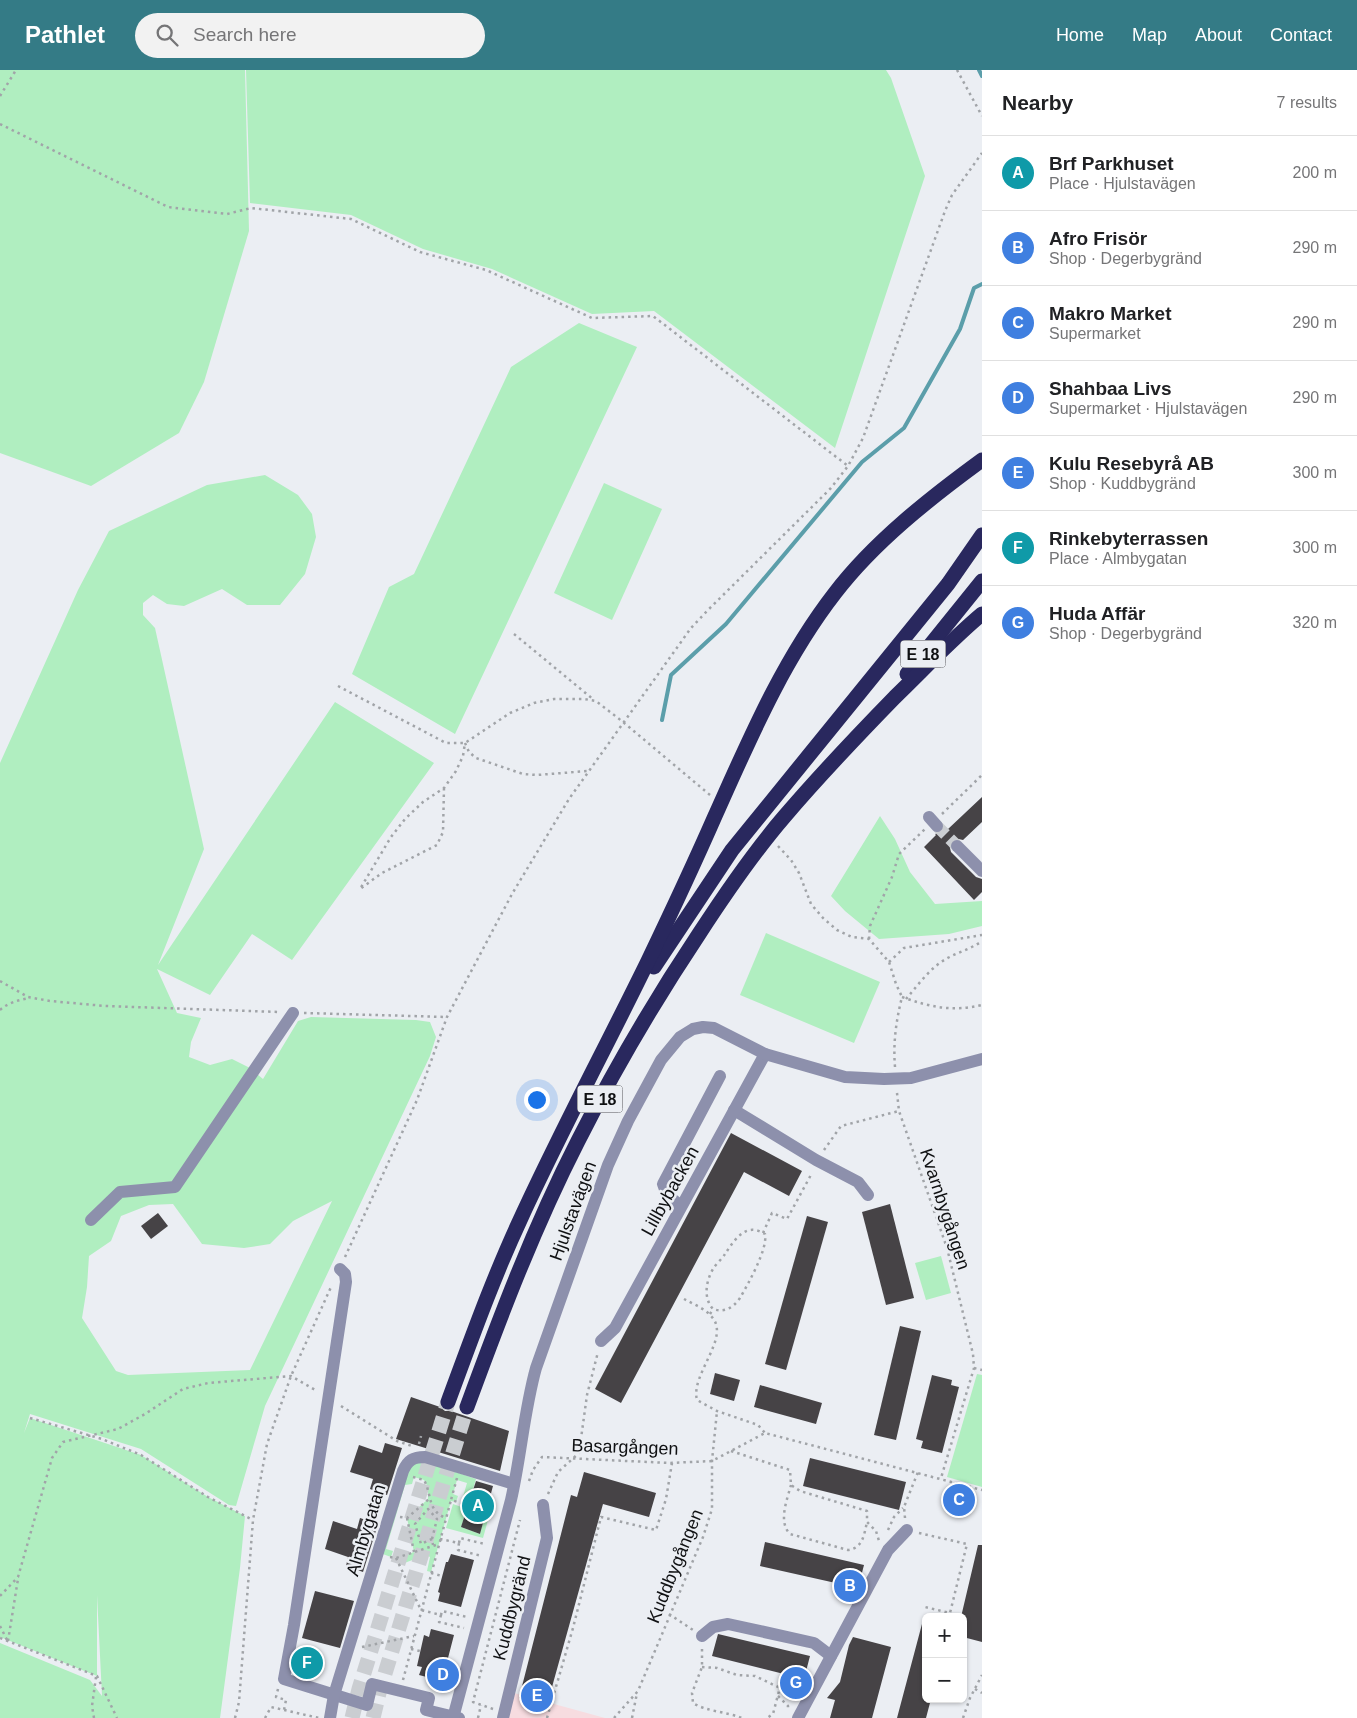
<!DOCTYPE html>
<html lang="en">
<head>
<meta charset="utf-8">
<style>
  :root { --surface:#fff; --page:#f2f2f2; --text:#202124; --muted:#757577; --line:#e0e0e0; --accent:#347b86 }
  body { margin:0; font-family:Helvetica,sans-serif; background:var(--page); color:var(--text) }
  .controls { position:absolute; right:15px; bottom:15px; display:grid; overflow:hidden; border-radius:8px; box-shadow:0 1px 4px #0004 }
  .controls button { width:45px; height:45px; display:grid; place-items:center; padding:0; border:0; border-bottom:1px solid var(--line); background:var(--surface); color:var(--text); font:25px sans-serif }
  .you { position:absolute; left:536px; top:1029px; width:18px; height:18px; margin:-12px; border:4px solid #fff; border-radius:50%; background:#1a73e8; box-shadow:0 0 0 8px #1a73e833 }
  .badge { display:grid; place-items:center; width:32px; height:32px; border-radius:50%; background:var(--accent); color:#fff; font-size:16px; font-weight:700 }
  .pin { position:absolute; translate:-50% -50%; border:2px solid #fff; box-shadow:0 1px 5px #0006 }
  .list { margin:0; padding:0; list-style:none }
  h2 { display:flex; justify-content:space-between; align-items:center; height:65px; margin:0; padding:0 20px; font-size:21px }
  h2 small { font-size:16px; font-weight:400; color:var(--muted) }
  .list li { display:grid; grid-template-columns:32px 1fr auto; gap:15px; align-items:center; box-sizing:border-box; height:75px; padding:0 20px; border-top:1px solid var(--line) }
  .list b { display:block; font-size:19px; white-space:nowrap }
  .list p { margin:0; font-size:16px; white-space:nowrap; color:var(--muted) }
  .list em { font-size:16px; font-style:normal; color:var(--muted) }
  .icon { flex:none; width:28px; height:28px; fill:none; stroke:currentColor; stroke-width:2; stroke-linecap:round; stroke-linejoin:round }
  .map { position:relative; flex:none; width:982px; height:1648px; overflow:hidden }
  header { display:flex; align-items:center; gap:30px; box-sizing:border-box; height:70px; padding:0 25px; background:var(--accent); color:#fff }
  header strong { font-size:24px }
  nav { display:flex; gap:28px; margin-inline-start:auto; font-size:18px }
  .search { width:350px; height:45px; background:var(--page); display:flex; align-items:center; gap:12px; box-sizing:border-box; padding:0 18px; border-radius:28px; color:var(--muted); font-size:19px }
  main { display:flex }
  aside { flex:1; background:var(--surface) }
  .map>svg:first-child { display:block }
  .commercial { fill:#f7dce0 }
  .green { fill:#b0eec0; fill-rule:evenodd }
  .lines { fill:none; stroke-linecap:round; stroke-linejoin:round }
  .stream { stroke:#5b9eaa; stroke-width:4 }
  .building { fill:#464346 }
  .minor-tunnel { stroke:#cacdd1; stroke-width:12; stroke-dasharray:12 6; stroke-linecap:butt }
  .highway-tunnel { stroke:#cacdd1; stroke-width:15; stroke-dasharray:15 8; stroke-linecap:butt }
  .path { stroke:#a1a4a8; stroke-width:2.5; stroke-dasharray:2.5 4; stroke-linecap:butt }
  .minor { stroke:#8d90ac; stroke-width:12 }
  .highway { stroke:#29285e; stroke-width:15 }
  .labels { text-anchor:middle; stroke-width:5; stroke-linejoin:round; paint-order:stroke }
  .shield { fill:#ebeef3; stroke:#525356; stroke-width:1 }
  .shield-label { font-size:16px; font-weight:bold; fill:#101113 }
  .street-label { font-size:18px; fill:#101113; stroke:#ebeef3 }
</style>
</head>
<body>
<header>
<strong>Pathlet</strong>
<div class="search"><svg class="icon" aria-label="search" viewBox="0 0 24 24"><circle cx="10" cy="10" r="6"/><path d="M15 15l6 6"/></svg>Search here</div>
<nav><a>Home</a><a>Map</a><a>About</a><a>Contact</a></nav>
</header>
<main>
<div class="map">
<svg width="982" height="1648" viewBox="0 0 982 1648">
  <rect width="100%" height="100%" fill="#ebeef3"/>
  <path class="commercial" d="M514,1623L605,1648H507Z"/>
  <g class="green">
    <path d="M0,0H245L249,161L204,312L179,363L91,416L0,383Z"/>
    <path d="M246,0H886L891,8L925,106L835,378L654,241L592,244L492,199L423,179L351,145L250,133Z"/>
    <path d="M579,253L637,277L455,664L352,604L389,517L414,504L511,297Z"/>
    <path d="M265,405L298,425L312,444L316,467L305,504L280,535H247L222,519L184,536L167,534L153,525L143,533V545L155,558L204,779L158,895L335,632L434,693L292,890L252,864L210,925L157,899L177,943L201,948L191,972L189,987L210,995L232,989L250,998L263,1009L298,951L311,947L416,950L430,952L436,967L430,986L265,1336L236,1436L229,1435L141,1379L30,1344L24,1363L30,1348L141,1385L208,1427L245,1446L240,1498L220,1648H0V1573L90,1610L102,1626L97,1525V1606L0,1567V693L78,520L109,461L207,415ZM332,1131L250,1300L128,1305L116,1301L82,1248L87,1217L89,1186L111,1171L121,1146L149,1135L173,1134L202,1174L244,1178L270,1174L293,1151Z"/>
    <path d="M604,413L662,439L612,550L554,523Z"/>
    <path d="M880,746L895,769L910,802L935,834L982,831V856L949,864L879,869L845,841L831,826Z"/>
    <path d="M766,863L880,912L854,973L740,925Z"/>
    <path d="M941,1186L951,1223L926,1230L915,1193Z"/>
    <path d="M977,1304L982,1305V1417L947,1407Z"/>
    <path d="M424,1391L476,1409L469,1432L462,1430L467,1413L457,1410L453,1424L458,1426L456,1432L451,1431L431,1502L427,1501L430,1487L426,1485L399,1495L396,1488L414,1482L407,1448L428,1429V1417L424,1410L414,1407L412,1414L405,1415L386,1479L393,1481L391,1487L380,1483L410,1395Z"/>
    <path d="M453,1434L467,1439L461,1457L480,1464L486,1442L490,1443L483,1468L446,1458Z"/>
  </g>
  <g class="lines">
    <g class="stream">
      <path d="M979,0L982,6"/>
      <path d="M662,650L671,605L726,554L862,392L904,358L960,259L974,218L982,214"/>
    </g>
  </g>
  <g class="building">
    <path d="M982,727V752L963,770L954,768L949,774L951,782L976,807L982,809V822L974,830L924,777L936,765L935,764L942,762L945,758L947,760Z"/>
    <path d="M731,1063L802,1101L789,1126L744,1102L621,1333L595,1319Z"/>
    <path d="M890,1134L914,1228L886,1235L862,1142Z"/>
    <path d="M158,1143L168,1156L151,1169L141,1156Z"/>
    <path d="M807,1146L828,1152L786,1300L765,1294Z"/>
    <path d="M900,1256L921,1261L896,1370L874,1365Z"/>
    <path d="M715,1303L740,1310L734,1331L710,1324Z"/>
    <path d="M932,1305L952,1310L951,1315L959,1317L942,1383L921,1378L923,1371L916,1369Z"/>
    <path d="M760,1315L822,1333L816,1354L754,1337Z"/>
    <path d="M411,1327L440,1337L445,1341H451L509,1361L500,1401L396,1369Z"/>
    <path d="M385,1373L402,1378L387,1425L370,1419L373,1409L350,1402L359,1375L382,1383Z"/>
    <path d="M810,1388L906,1412L899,1440L803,1416Z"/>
    <path d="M584,1402L656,1423L649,1447L603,1434L547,1635L519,1628L571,1425L577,1427Z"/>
    <path d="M476,1411L493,1416L480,1464L461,1457Z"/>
    <path d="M360,1448L378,1454L363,1502L346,1496L348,1487L325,1479L333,1451L357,1459Z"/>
    <path d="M765,1472L864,1495L858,1518L760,1496Z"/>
    <path d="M978,1475H982V1572L963,1567V1547H961Z"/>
    <path d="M451,1484L474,1490L461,1537L438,1531L440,1523L438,1522L446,1492H448Z"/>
    <path d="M315,1521L354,1531L340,1578L302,1568Z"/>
    <path d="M922,1554L926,1555V1629H931L926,1648H897Z"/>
    <path d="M431,1559L454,1565L442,1611L419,1605L422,1597L417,1596L424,1565L429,1567Z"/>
    <path d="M718,1564L810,1586L804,1609L712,1586Z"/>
    <path d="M853,1567L891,1577L872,1648H830L835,1630L827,1628L840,1612L849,1575Z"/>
  </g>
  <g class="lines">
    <path class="minor-tunnel" d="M937,756L957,776"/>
    <g class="highway-tunnel">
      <path d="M352,1648L359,1619L448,1332"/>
      <path d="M373,1648L379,1623L467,1337"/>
    </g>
    <g class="path">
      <path d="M957,0L982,46"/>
      <path d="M0,26L16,0"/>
      <path d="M0,54L168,137L227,144L251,138L351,149L420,182L486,200L592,248L653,246L848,396"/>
      <path d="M514,564L594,630"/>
      <path d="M338,616L446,673H465L510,643L534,633L554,629H584L596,631L623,652L710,725"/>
      <path d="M465,673L469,682L476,688L523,704L537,705L588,701"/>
      <path d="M444,718L443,762L437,775L382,803L360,819L391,767L405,749L423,732L444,718L456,701L463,686L465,673"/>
      <path d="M942,744L982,705"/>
      <path d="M778,776L791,790L799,803L811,834L823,848L837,860L852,867L869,869L889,892L896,914L902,927"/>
      <path d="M869,869L870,856L892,807L899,784L925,759"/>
      <path d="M889,892L904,878L982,865"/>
      <path d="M0,911L28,927L50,931L105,936L279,942"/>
      <path d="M902,927C930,937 952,942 982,935"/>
      <path d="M906,929C918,915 930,898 946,889C958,882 971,879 982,871"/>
      <path d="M0,940C9,932 19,930 30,928"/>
      <path d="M304,943L447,947"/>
      <path d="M895,997C893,973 896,951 902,927"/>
      <path d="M897,1023L899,1041L947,1178L973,1284L974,1298L941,1408"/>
      <path d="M824,1080L841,1056L899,1041"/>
      <path d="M763,1163L772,1143L787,1149L812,1103"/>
      <path d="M345,1187L417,1030L447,947L512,824L569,729L691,558L707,541L831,418L848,396L863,368L945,141L952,125L982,83"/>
      <path d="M684,1229C693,1234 704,1238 711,1246C732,1267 690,1304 697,1330L717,1341L758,1355L765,1363"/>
      <path d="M710,1244L713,1239C703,1228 706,1211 713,1199C716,1194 722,1189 725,1184C731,1175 739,1162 750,1160C756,1159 761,1162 765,1164C768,1179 748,1214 740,1228C733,1238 724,1243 713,1239"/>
      <path d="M974,1298L982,1300"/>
      <path d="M341,1336L397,1371L412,1376"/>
      <path d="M30,1348L102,1369L141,1385L208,1427L253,1450"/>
      <path d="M419,1374L421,1366"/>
      <path d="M731,1381L790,1400L791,1415L800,1421L867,1441V1452L876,1461L879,1471"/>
      <path d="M413,1407L424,1410C432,1424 427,1441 446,1448"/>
      <path d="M457,1408L451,1430L468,1435"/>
      <path d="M529,1411L533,1400L542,1387L670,1393L712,1391L765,1363L982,1420"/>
      <path d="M791,1415C787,1430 778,1452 790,1464L848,1480C863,1478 864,1465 867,1452"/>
      <path d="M548,1424L558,1402L579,1383L587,1325L598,1282"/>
      <path d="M487,1440L493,1442"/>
      <path d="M400,1447L407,1448L429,1429"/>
      <path d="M407,1448L414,1482"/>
      <path d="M905,1448L904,1437L918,1402"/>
      <path d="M888,1460L894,1447L903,1438"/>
      <path d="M919,1463L967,1474L950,1543L925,1537"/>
      <path d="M432,1469L437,1449L428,1439L415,1454L421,1474L432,1469L433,1475"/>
      <path d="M440,1469L459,1473L458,1480L482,1486"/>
      <path d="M459,1473L460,1468L485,1474"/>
      <path d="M390,1487L396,1488L439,1474"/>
      <path d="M396,1488L421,1540L441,1545L442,1541L467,1547"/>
      <path d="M431,1503L442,1506"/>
      <path d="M0,1526L18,1507L52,1388L63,1372L118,1359L145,1344L183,1319L208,1313L291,1306L317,1321"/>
      <path d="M669,1544L693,1560"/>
      <path d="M441,1545L439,1552L464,1558"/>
      <path d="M0,1556L7,1570"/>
      <path d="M0,1568L97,1606L117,1648"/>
      <path d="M8,1571L18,1509"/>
      <path d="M362,1577L414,1566"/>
      <path d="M411,1579L420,1581"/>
      <path d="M702,1579V1597L692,1623L693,1633C705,1641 727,1642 742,1648"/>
      <path d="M702,1597L717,1598L737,1605L755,1606L778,1617L779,1621L773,1644L767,1648"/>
      <path d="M403,1610L451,1430"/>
      <path d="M278,1619L276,1627L286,1630L284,1640"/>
      <path d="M975,1619L982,1623"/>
      <path d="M778,1626L788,1636V1638"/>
      <path d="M493,1639L473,1632L520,1450"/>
      <path d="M94,1648L92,1636L96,1607"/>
      <path d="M235,1648L239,1632L253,1450L267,1374L291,1306L331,1217"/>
      <path d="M265,1648L271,1637L319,1648"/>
      <path d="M478,1648L481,1635"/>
      <path d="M547,1648L573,1558L601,1447L656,1460L666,1429L672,1393"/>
      <path d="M614,1648L638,1621L703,1467L712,1439V1391L717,1341"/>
      <path d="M632,1648L637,1623"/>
      <path d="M963,1648L970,1628L982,1605"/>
    </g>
    <g class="minor">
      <path d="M929,747L937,756"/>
      <path d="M957,776L982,801"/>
      <path d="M734,1040L816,1090L858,1112L868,1125"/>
      <path d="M681,1136L667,1125L663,1114L720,1006"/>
      <path d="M91,1150L120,1122L175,1117L293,943"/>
      <path d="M340,1199L345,1204L346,1212L294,1555L284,1609L367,1635L372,1614L429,1628L426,1640L459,1648"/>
      <path d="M601,1271L615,1258L765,984"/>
      <path d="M702,1566L713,1557L728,1554L814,1573L831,1586"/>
      <path d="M330,1648L334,1625L403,1401C408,1390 413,1387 425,1387L514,1414"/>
      <path d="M453,1648L511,1430C521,1386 524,1341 536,1298L608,1095L628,1051L661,990L680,967L693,959L703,957L714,958L765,984L845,1007L884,1009L911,1008L982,989"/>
      <path d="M503,1648L547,1468L543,1435"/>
      <path d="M798,1648L888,1480L907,1460"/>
    </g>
    <g class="highway">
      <path d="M907,604L982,511"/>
      <path d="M654,897L732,780L948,514L982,465"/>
      <path d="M448,1332C471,1270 493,1208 521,1148C561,1061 606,977 648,891C671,843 694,794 715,746C750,668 783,590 835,523C874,472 930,428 982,390"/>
      <path d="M467,1337C500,1247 534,1157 578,1071C614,1000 655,930 699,864C725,824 753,783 784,747C819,706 857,666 895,627C924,599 951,570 982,544"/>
    </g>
  </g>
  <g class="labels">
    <g class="shield">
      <rect x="900.5" y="570.5" width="45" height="27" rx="4"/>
      <rect x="577.5" y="1015.5" width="45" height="27" rx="4"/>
    </g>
    <g class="shield-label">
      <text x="923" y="590">E 18</text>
      <text x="600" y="1035">E 18</text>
    </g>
    <g class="street-label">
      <text transform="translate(670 1121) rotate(-61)" y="6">Lillbybacken</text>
      <text transform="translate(945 1139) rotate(72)" y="6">Kvarnbygången</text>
      <text transform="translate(573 1141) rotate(-70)" y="6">Hjulstavägen</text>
      <text transform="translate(625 1377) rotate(2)" y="6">Basargången</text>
      <text transform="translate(366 1460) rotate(-73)" y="6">Almbygatan</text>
      <text transform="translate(675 1496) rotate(-68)" y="6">Kuddbygången</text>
      <text transform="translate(512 1538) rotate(-76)" y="6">Kuddbygränd</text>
    </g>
  </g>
</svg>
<div class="controls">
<button>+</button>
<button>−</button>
</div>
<div class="you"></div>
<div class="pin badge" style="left:478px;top:1436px;background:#0f9aa8">A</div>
<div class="pin badge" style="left:850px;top:1516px;background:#3f7fe0">B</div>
<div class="pin badge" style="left:959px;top:1430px;background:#3f7fe0">C</div>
<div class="pin badge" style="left:443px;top:1605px;background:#3f7fe0">D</div>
<div class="pin badge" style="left:537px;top:1626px;background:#3f7fe0">E</div>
<div class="pin badge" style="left:307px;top:1593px;background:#0f9aa8">F</div>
<div class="pin badge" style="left:796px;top:1613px;background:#3f7fe0">G</div>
</div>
<aside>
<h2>Nearby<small>7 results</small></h2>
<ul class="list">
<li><span class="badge" style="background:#0f9aa8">A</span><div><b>Brf Parkhuset</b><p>Place · Hjulstavägen</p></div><em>200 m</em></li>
<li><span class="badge" style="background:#3f7fe0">B</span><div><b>Afro Frisör</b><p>Shop · Degerbygränd</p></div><em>290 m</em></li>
<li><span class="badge" style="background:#3f7fe0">C</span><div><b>Makro Market</b><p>Supermarket</p></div><em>290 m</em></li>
<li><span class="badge" style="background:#3f7fe0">D</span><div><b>Shahbaa Livs</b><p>Supermarket · Hjulstavägen</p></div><em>290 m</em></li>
<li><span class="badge" style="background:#3f7fe0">E</span><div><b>Kulu Resebyrå AB</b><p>Shop · Kuddbygränd</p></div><em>300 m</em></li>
<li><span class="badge" style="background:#0f9aa8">F</span><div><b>Rinkebyterrassen</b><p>Place · Almbygatan</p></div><em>300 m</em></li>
<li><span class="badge" style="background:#3f7fe0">G</span><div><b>Huda Affär</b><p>Shop · Degerbygränd</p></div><em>320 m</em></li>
</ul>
</aside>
</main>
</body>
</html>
